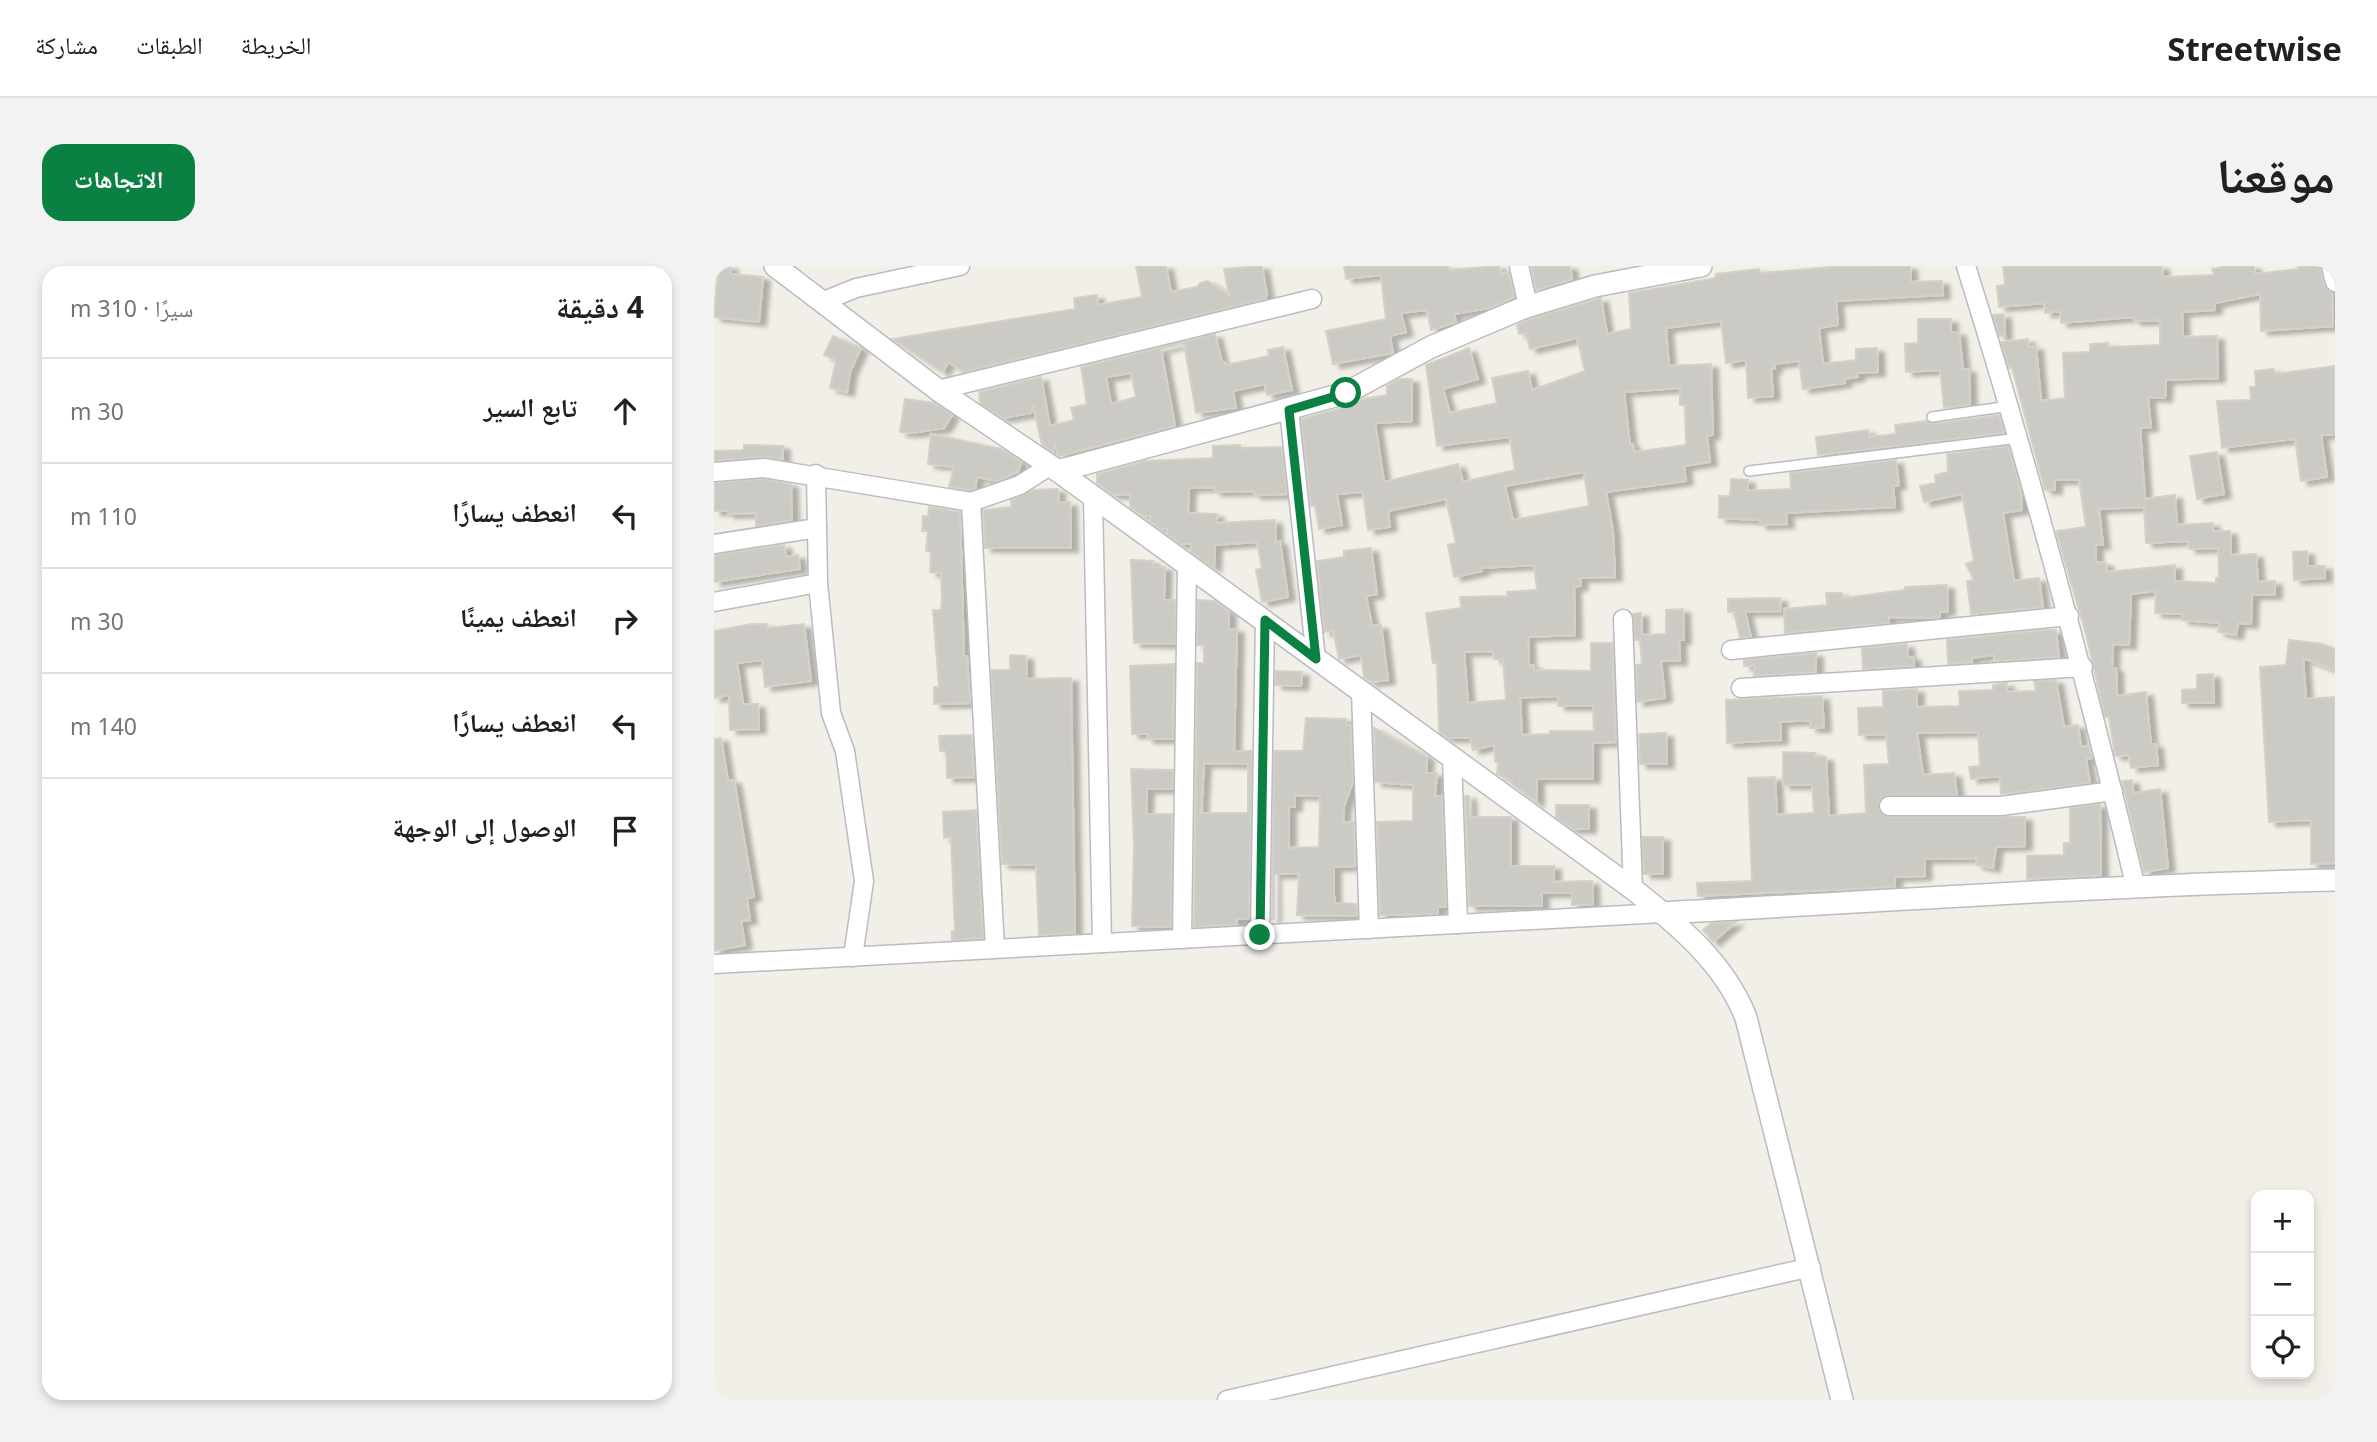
<!DOCTYPE html>
<html lang="ar">
<head>
<meta charset="utf-8">
<style>
  :root { --surface:#fff; --page:#f2f2f2; --text:#202124; --muted:#757577; --line:#e0e0e0; --accent:#0b8043 }
  body { margin:0; font-family:"Noto Sans","Noto Naskh Arabic",sans-serif; background:var(--page); color:var(--text); direction:rtl }
  .controls { position:absolute; right:21px; bottom:21px; display:grid; overflow:hidden; border-radius:14px; box-shadow:0 4px 10px #0003 }
  .controls button { width:63px; height:63px; display:grid; place-items:center; padding:0; border:0; border-bottom:2px solid var(--line); background:var(--surface); color:var(--text); font:35px sans-serif }
  .stop { position:absolute; width:21px; height:21px; margin:-16px; border:5px solid #0b8043; border-radius:50%; background:#fff }
  .stop.end { background:#0b8043; border-color:#fff; box-shadow:0 2px 7px #0008 }
  .list { margin:0; padding:0; list-style:none }
  h2 { display:flex; justify-content:space-between; align-items:center; height:91px; margin:0; padding:0 28px; font-size:30px }
  h2 small { font-size:23px; font-weight:400; color:var(--muted) }
  .list li { display:grid; grid-template-columns:46px 1fr auto; gap:21px; align-items:center; box-sizing:border-box; height:105px; padding:0 28px; border-top:2px solid var(--line) }
  .list b { display:block; font-size:26px; white-space:nowrap }
  .list em { font-size:23px; font-style:normal; color:var(--muted) }
  .icon { flex:none; width:38px; height:38px; fill:none; stroke:currentColor; stroke-width:2; stroke-linecap:round; stroke-linejoin:round }
  .map { position:relative; flex:none; width:1621px; height:1134px; overflow:hidden; direction:ltr; border-radius:21px }
  header { display:flex; align-items:center; gap:42px; box-sizing:border-box; height:98px; padding:0 35px; background:var(--surface); border-bottom:2px solid var(--line) }
  header strong { font-size:33px }
  nav { display:flex; gap:38px; margin-inline-start:auto; font-size:24px }
  .intro { display:flex; align-items:center; justify-content:space-between; box-sizing:border-box; height:168px; padding:0 42px }
  h1 { margin:0; font-size:49px }
  .button { padding:18px 32px; border-radius:21px; background:var(--accent); color:#fff; font-size:24px; font-weight:700 }
  main { display:flex; gap:42px; padding:0 42px }
  aside { flex:1; background:var(--surface); border-radius:21px; box-shadow:0 4px 10px #0003 }
  .map>svg:first-child { display:block }
  .building { fill:#cccac4; stroke:#d6d1c5; stroke-width:2; fill-rule:evenodd; filter:url(#shadow) }
  .lines { fill:none; stroke-linecap:round; stroke-linejoin:round }
  .service-casing { stroke:#b9bcc0; stroke-width:12 }
  .minor-casing { stroke:#b9bcc0; stroke-width:21 }
  .tertiary-casing { stroke:#b9bcc0; stroke-width:24 }
  .service { stroke:#fff; stroke-width:9 }
  .minor { stroke:#fff; stroke-width:18 }
  .tertiary { stroke:#fff; stroke-width:21 }
  .route { stroke:#0b8043; stroke-width:9 }
</style>
</head>
<body>
<header>
<strong>Streetwise</strong>
<nav><a>الخريطة</a><a>الطبقات</a><a>مشاركة</a></nav>
</header>
<div class="intro"><h1>موقعنا</h1><a class="button">الاتجاهات</a></div>
<main>
<div class="map">
<svg width="1621" height="1134" viewBox="0 0 1621 1134">
  <defs>
    <filter id="shadow"><feDropShadow dx="7" dy="4" stdDeviation="2" flood-color="#0004"/></filter>
  </defs>
  <rect width="100%" height="100%" fill="#f1efe7"/>
  <g class="building">
    <path d="M4,0H17V8L49,11L45,56L0,51Z"/>
    <path d="M422,0H452L457,26L483,21L486,17L494,15L515,29L510,3L548,0L553,29L551,33L250,106L234,96L229,106L178,73L361,43L360,32L383,29L384,39L428,31Z"/>
    <path d="M630,0H734V4L785,0L787,8L795,6L800,31L776,42L740,48L742,56L717,64L713,44L687,47L692,66L676,70L679,87L619,98L612,65L672,53L667,9L632,13Z"/>
    <path d="M817,0H856L858,13L822,24Z"/>
    <path d="M1196,0L1197,16L1228,15L1229,29L1122,35L1124,59L1105,62L1109,98L1142,94V83L1163,82L1164,106L1143,107L1144,111L1130,113L1131,117L1089,123L1085,95L1060,98L1061,103H1057L1059,130L1034,132L1032,94L1012,97L1007,55L952,62L955,100L997,98L999,169L993,170L996,196L970,200L972,215L892,226L899,265L901,311L866,312L867,320L860,321L861,369L814,371L815,400L820,399V404L877,405V377H898L902,476L879,477V513H823V537L798,518V514L783,508L784,496H781L780,479L759,484L756,472H734L725,466L723,397H719L712,347L747,342L746,331L794,330L793,326L823,324L820,299L767,302L768,305L740,311L734,279L742,277L732,233L674,245L676,261L654,264L649,226L623,228L628,259L605,263L601,239L597,240L587,153L636,140L649,133L673,129V120L685,113H698V155L661,157L670,216L744,198L749,216L801,204L796,171L723,180L712,99L755,82L764,113L729,123L736,147L783,137L778,112L814,105L818,124L871,105L863,72L816,83L812,67L805,68L803,59L813,54L887,32L893,68L917,63L915,27L1002,12V8L1045,3L1046,7L1117,1ZM966,122V139H971L972,179L920,186L919,178L916,179L910,126ZM870,206L875,240L799,254L791,220ZM779,385L780,393H789L792,434L754,437L750,386ZM844,430V440H879L880,465H836V468L808,469L806,432Z"/>
    <path d="M1289,0H1448L1449,11L1500,9L1498,3L1513,0H1540L1541,8L1584,3V0H1606L1610,19L1618,27L1619,60L1547,65L1546,28L1501,37V44L1468,46L1469,71L1503,70L1504,112L1452,114L1451,132L1434,131L1437,161L1426,162L1431,233L1461,229L1463,259L1499,257V265H1516L1517,289L1542,288L1544,316L1561,315V329H1538L1537,358L1524,357L1522,369L1504,366L1506,357L1468,354V348L1441,347L1442,325L1417,328L1415,379L1399,378L1398,402H1402L1403,430L1432,426L1437,479L1442,478L1444,499L1417,502L1415,489L1401,490L1395,451H1391L1372,368L1342,265L1372,261L1365,214H1341V224H1331L1298,102H1295L1287,76L1314,73L1315,81L1322,80L1327,135L1351,132L1349,87L1376,86V78L1394,77V81L1446,79V54L1420,55V51L1347,57L1346,45L1331,47L1330,37L1285,41L1283,20L1291,19ZM1430,241L1432,277L1474,275L1475,283L1504,282L1505,312H1502V317L1461,315V299L1393,306L1392,297L1382,296V279H1389L1385,243Z"/>
    <path d="M1290,48L1291,70H1285L1279,49Z"/>
    <path d="M1204,53H1237V66H1245L1249,103H1255L1256,139L1230,142L1226,104L1192,106L1191,78L1204,77Z"/>
    <path d="M501,68L508,96H511L512,99L555,90L554,84L569,81L578,124L553,129L551,118L519,125L522,142L482,147L470,77L447,83L461,160L345,190L341,178L339,186L328,179L319,139L317,147L289,152L266,137L265,126L327,111L336,160L360,154L357,142L373,138L367,101ZM417,107L422,131L397,138L392,111Z"/>
    <path d="M119,70L147,82L136,106L133,126L116,122L122,94L110,89Z"/>
    <path d="M1621,100V168L1607,169L1613,211L1587,215L1581,173L1508,182L1503,135L1537,134L1536,121H1542L1541,105L1560,103L1561,108Z"/>
    <path d="M191,133L220,137L238,149L230,162L198,167L186,166Z"/>
    <path d="M1285,149L1290,167L1104,189L1102,171L1154,164L1155,171L1182,168L1181,159L1212,155L1219,158Z"/>
    <path d="M217,168L287,183L307,196L304,206L283,215L263,211L261,223L256,224L235,221L240,201L214,198Z"/>
    <path d="M30,179L69,180V194L49,191L0,195V185L30,184Z"/>
    <path d="M526,179V182L568,181L573,228L540,229V225L501,226L500,221L475,222L474,247L503,248L502,257L561,254L562,276L566,275L574,331L548,336L542,304L548,302L543,276L501,279L500,302L477,286L478,278H466L453,268V263H446L436,256V250H429L416,241V228L400,229L383,217V208L431,195L499,192V180Z"/>
    <path d="M1294,180L1307,225L1308,244L1289,247L1300,315L1325,312L1329,341L1257,348L1253,315L1260,314L1252,298L1260,295L1248,228L1210,236L1206,220L1222,217L1221,209L1234,206L1233,188Z"/>
    <path d="M1503,186L1510,228L1483,233L1476,190Z"/>
    <path d="M1182,194L1185,219L1179,220L1181,241L1072,247L1073,258L1046,259V254L1005,252V230H1016L1017,213L1034,214L1033,225L1077,223L1076,207Z"/>
    <path d="M50,213L77,218L78,254L42,260V247L14,248V245H0V217Z"/>
    <path d="M344,223L345,237L356,236L357,282H271L269,244L297,241V234L319,224Z"/>
    <path d="M215,241L246,246L250,390H253L256,437L220,438V421H225L219,344H227L228,332L227,307L216,306L217,286L212,285L214,265H208L209,250L214,251Z"/>
    <path d="M70,279L72,291L84,289L86,303L0,316V289Z"/>
    <path d="M657,282L663,328L652,330L658,360L667,359L674,414L657,416L650,411L647,389L625,393L619,364L610,366L603,295L630,291V285Z"/>
    <path d="M1593,285L1594,300H1611V312L1580,314L1579,286Z"/>
    <path d="M417,294L439,295V301H451L450,334H461V378L420,377Z"/>
    <path d="M1233,319L1234,345L1226,346L1225,352L1175,351V357L1071,367L1070,343L1113,339L1112,327H1128L1129,332L1191,324V321Z"/>
    <path d="M1066,332L1067,345L1031,346L1037,371L1026,372L1020,346H1014V333Z"/>
    <path d="M484,334L500,335L515,346V363H523L520,485H538L535,653H522L523,658L480,661L483,397H490V379H483ZM490,497L534,498V547H487Z"/>
    <path d="M969,343L970,374H965L966,395H947L951,432L923,436L922,399L928,398L926,374H921L919,348L927,347L928,369L952,368V344Z"/>
    <path d="M37,358H53V362L90,358L97,415L51,421L48,394L23,397L29,438H44L45,463L16,464L15,429L0,432V365Z"/>
    <path d="M1331,364H1342L1345,391L1280,395V389L1257,392L1258,396L1234,398L1233,374Z"/>
    <path d="M1575,374L1608,378L1621,383V404L1589,392L1592,433L1621,431V597L1597,598V554L1555,556L1546,401L1572,399Z"/>
    <path d="M1193,378L1194,391H1200V400L1149,403L1148,382Z"/>
    <path d="M1102,387V406L1040,410V400H1030V394Z"/>
    <path d="M296,389L312,390L313,413L357,412L361,667L325,669L322,599L288,598L277,404H296Z"/>
    <path d="M460,398L459,473H433V468H418L416,400Z"/>
    <path d="M562,405L588,406L587,420L561,419Z"/>
    <path d="M1499,408L1500,437H1468V424L1483,423V409Z"/>
    <path d="M1342,414L1350,461L1364,459L1367,481L1375,480L1378,492L1372,493L1376,517L1287,528L1286,510L1257,513L1255,501L1266,500L1264,466L1203,467L1209,509L1240,507L1243,529H1175L1165,535L1166,546L1175,551H1311V580L1282,581L1279,602L1262,599L1263,592L1210,593L1211,610L1181,611V621L984,630L983,617L1038,615L1034,512L1061,511L1063,549L1100,547L1098,519H1069V486L1101,487V491H1112L1115,550L1152,547L1150,499L1175,498L1172,468L1145,469L1144,442L1169,441V425L1203,423V441L1246,440L1245,425L1279,424V419L1293,417V426L1322,425L1320,415Z"/>
    <path d="M1108,430L1110,462H1096V454L1066,456L1067,474L1013,477L1012,434Z"/>
    <path d="M592,452L632,453V459H637L639,515L630,541L629,557L640,556L641,600L620,601V630L621,637L643,638V650L583,649L585,608H560V653H558L560,485H589ZM581,529L606,530L605,581L575,582V541H581Z"/>
    <path d="M660,462L713,491L712,507H723L721,530H728L732,641H724V648L666,649L663,556L699,555V519L661,516Z"/>
    <path d="M952,467L953,498H926L925,468Z"/>
    <path d="M258,469L260,511L233,512L232,485H226L225,470Z"/>
    <path d="M7,472L14,515L20,514L40,631L33,632L36,654L27,655L31,679L0,685V473Z"/>
    <path d="M417,503L459,504V523H433L432,548H458L457,661L418,660L420,578Z"/>
    <path d="M1418,514L1419,527L1446,523L1454,602L1430,606L1408,515Z"/>
    <path d="M751,530H755L756,551H797V600H840V616L878,615L879,638L858,639V627H828V640H755Z"/>
    <path d="M1386,538L1387,609L1313,613V590L1350,589V577H1356V542Z"/>
    <path d="M842,539H875V563H858L842,551Z"/>
    <path d="M262,544L269,672L238,674V665H241L237,571L230,572L229,546Z"/>
    <path d="M928,571H949V608H930Z"/>
    <path d="M1022,656L999,676L989,664L997,657Z"/>
  </g>
  <g class="lines">
    <defs>
      <g id="service">
        <path d="M1218,151L1296,140"/>
        <path d="M1035,205L1305,172"/>
      </g>
      <g id="minor">
        <path d="M805,0L814,40"/>
        <path d="M1252,0C1316,204 1371,410 1421,618"/>
        <path d="M1617,0L1621,16"/>
        <path d="M110,35L142,22L246,0"/>
        <path d="M224,124L598,33"/>
        <path d="M575,144L602,393"/>
        <path d="M0,206L50,202L257,236L306,219L334,201"/>
        <path d="M102,208L104,317L117,447L131,485L150,615L139,691"/>
        <path d="M379,231L388,677"/>
        <path d="M257,236L281,682"/>
        <path d="M0,278L103,262"/>
        <path d="M0,336L104,317"/>
        <path d="M909,353L919,623"/>
        <path d="M1017,384L1355,350"/>
        <path d="M1027,422L1369,401"/>
        <path d="M647,425L655,663"/>
        <path d="M738,492L744,658"/>
        <path d="M1175,540H1287L1399,525"/>
        <path d="M546,669L551,354"/>
        <path d="M468,673L473,297"/>
        <path d="M0,698L948,647"/>
        <path d="M513,1134L1097,1001"/>
      </g>
      <g id="tertiary">
        <path d="M61,0L224,124L344,205L632,127L717,81L809,42L881,20L987,0"/>
        <path d="M344,205L919,623C964,659 1011,697 1032,752L1128,1134"/>
        <path d="M948,647C1172,635 1396,619 1621,614"/>
      </g>
    </defs>
    <use href="#service" class="service-casing"/>
    <use href="#minor" class="minor-casing"/>
    <use href="#tertiary" class="tertiary-casing"/>
    <use href="#service" class="service"/>
    <use href="#minor" class="minor"/>
    <use href="#tertiary" class="tertiary"/>
  </g>
  <g class="lines">
    <path class="route" d="M546,669L551,354L602,393L575,144L632,127"/>
  </g>
</svg>
<div class="controls">
<button>+</button>
<button>−</button>
<button><svg class="icon" aria-label="locate" viewBox="0 0 24 24"><circle cx="12" cy="12" r="6"/><path d="M12 2v4M12 18v4M2 12h4M18 12h4"/></svg></button>
</div>
<div class="stop" style="left:632px;top:127px"></div>
<div class="stop end" style="left:546px;top:669px"></div>
</div>
<aside>
<h2>4 دقيقة<small>سيرًا · 310 m</small></h2>
<ul class="list">
<li><svg class="icon" aria-label="ahead" viewBox="0 0 24 24"><path d="M12 20V5M6 11l6-6 6 6"/></svg><div><b>تابع السير</b></div><em>30 m</em></li>
<li><svg class="icon" aria-label="left" viewBox="0 0 24 24"><path d="M17 20v-9H6M10 6l-5 5 5 5"/></svg><div><b>انعطف يسارًا</b></div><em>110 m</em></li>
<li><svg class="icon" aria-label="right" viewBox="0 0 24 24"><path d="M7 20v-9h11M14 6l5 5-5 5"/></svg><div><b>انعطف يمينًا</b></div><em>30 m</em></li>
<li><svg class="icon" aria-label="left" viewBox="0 0 24 24"><path d="M17 20v-9H6M10 6l-5 5 5 5"/></svg><div><b>انعطف يسارًا</b></div><em>140 m</em></li>
<li><svg class="icon" aria-label="arrive" viewBox="0 0 24 24"><path d="M6 21V4h12l-3 4 3 4H6"/></svg><div><b>الوصول إلى الوجهة</b></div></li>
</ul>
</aside>
</main>
</body>
</html>
